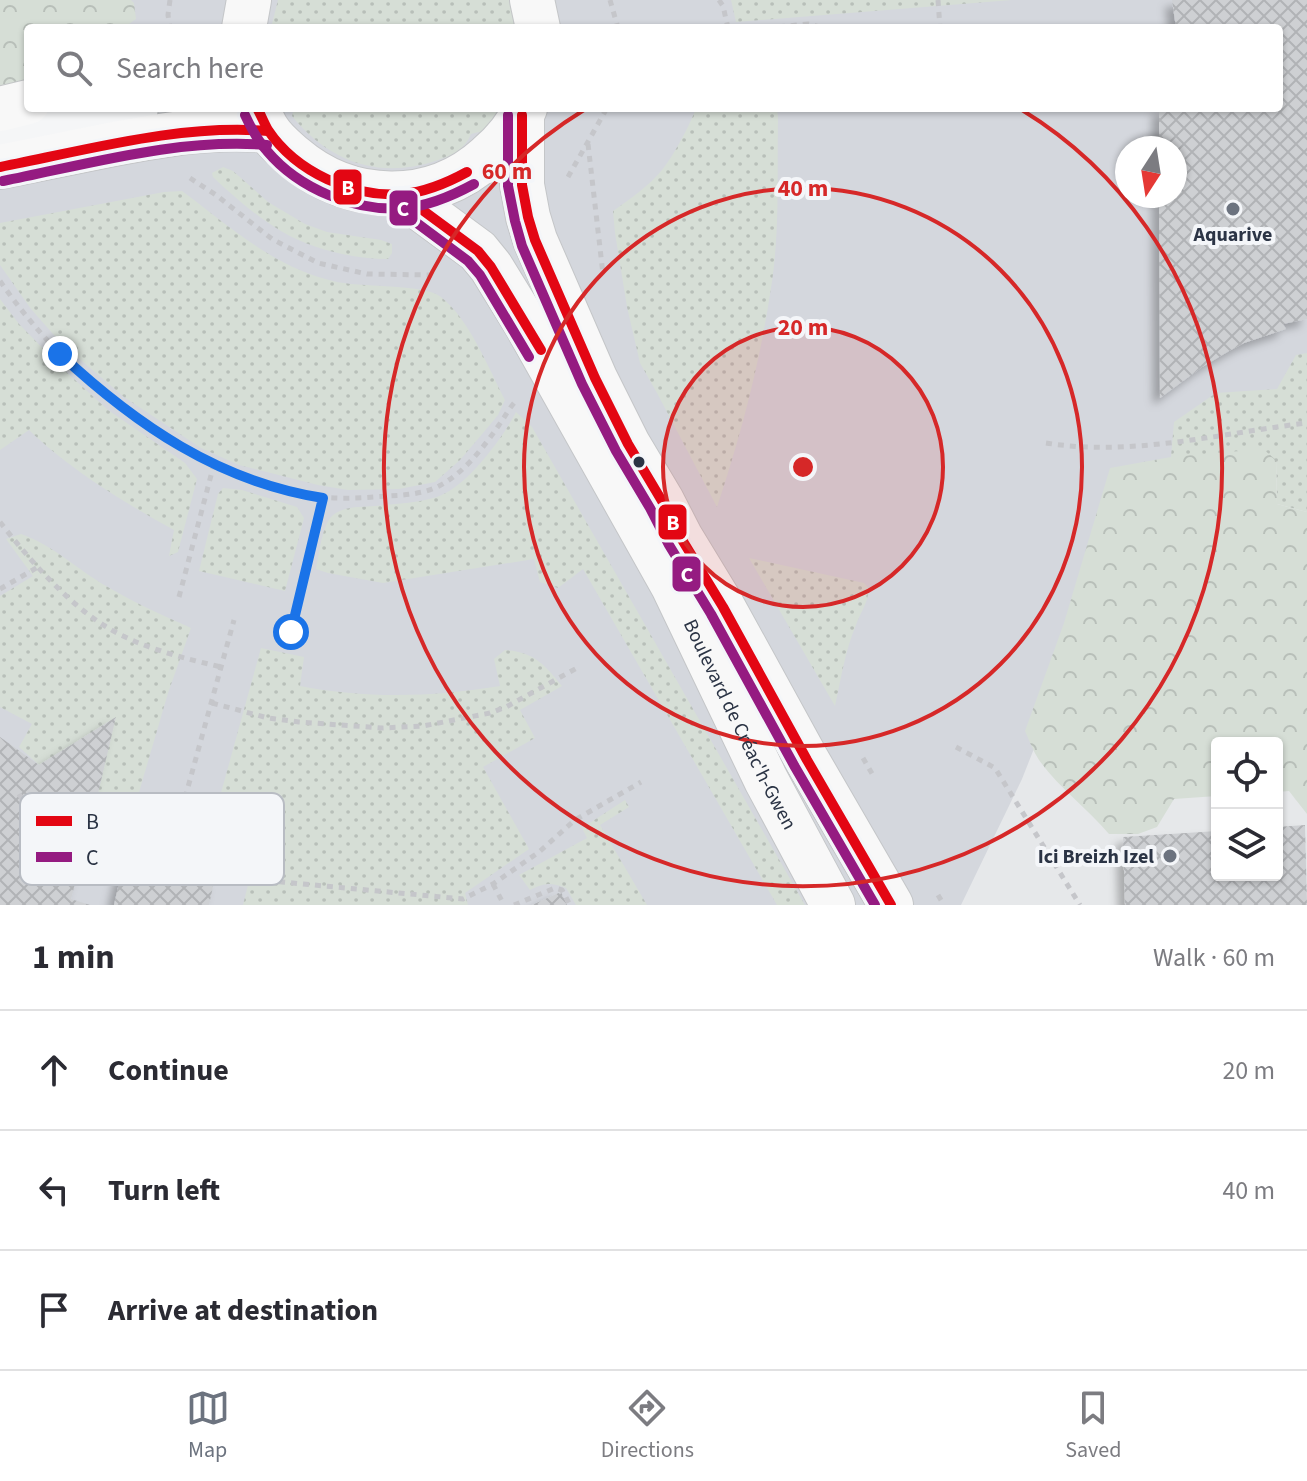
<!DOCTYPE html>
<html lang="en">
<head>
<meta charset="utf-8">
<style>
  :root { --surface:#fff; --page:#f2f2f3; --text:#2b2b33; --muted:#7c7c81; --line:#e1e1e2; --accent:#6c737f }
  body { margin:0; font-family:"Source Sans 3",sans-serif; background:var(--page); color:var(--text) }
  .controls { position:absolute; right:24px; bottom:24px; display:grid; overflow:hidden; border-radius:8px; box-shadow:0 2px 6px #0004 }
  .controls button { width:72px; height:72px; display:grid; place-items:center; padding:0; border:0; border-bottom:2px solid var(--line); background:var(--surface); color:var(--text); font:40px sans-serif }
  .compass { position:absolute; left:1115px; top:136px; width:72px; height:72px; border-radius:50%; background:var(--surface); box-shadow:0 2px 6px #0004; rotate:192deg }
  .stop { position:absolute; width:24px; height:24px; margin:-18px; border:6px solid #1a73e8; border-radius:50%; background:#fff }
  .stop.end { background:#1a73e8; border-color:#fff; box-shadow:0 2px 8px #0008 }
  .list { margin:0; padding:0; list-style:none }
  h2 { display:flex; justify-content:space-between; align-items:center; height:104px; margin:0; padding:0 32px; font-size:34px }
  h2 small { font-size:26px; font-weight:400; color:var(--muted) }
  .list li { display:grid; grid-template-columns:52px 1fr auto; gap:24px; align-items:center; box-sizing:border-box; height:120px; padding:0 32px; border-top:2px solid var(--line) }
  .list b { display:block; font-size:30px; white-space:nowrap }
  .list em { font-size:26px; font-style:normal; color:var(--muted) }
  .icon { flex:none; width:44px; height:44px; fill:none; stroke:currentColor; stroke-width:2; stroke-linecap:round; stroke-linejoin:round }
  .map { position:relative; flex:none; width:1307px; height:905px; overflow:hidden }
  .search { position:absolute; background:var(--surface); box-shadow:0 2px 6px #0004; left:24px; right:24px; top:24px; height:88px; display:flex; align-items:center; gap:20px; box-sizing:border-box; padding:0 28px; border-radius:8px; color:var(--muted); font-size:30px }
  .sheet { height:464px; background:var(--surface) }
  nav { display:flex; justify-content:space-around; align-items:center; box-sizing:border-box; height:112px; border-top:2px solid var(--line); background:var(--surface); font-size:22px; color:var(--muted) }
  nav a { display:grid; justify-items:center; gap:4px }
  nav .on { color:var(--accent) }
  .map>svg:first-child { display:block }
  .built { fill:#d4d7dd; fill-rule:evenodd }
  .grass { fill:url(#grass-dots) }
  .forest { fill:url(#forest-crowns) }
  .building { fill:url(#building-cross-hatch); filter:url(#shadow) }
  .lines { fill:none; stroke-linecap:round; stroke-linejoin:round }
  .street-casing { stroke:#c4c6c8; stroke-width:46 }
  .secondary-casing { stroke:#c4c6c8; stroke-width:46 }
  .path { stroke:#c5c6ca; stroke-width:5; stroke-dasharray:6 6; stroke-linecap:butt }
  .street { stroke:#f5f6f7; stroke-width:44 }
  .secondary { stroke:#f8f8f8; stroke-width:44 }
  .bus-1-casing { stroke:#f4f6f9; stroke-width:16 }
  .bus-2-casing { stroke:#f4f6f9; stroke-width:16 }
  .bus-1 { stroke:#e30613; stroke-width:10 }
  .bus-2 { stroke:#951b81; stroke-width:10 }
  .route { stroke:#1a73e8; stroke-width:10 }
  .ring { fill:none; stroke:#d62828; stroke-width:4 }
  .poi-dot { fill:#6c737f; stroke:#f4f6f9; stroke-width:3 }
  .bus-dot { fill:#2b3445; stroke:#f4f6f9; stroke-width:3 }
  .labels { text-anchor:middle; stroke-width:8; stroke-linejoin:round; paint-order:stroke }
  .poi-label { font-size:20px; font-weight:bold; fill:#2b3445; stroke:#f4f6f9 }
  .street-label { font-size:20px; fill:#2b3445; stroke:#f4f6f9 }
  .key { fill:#f4f6f9; stroke:#b8bcc3; stroke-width:2 }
  .key-label { font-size:22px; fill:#2b3445 }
  .centre { fill:#d62828; stroke:#f4f6f9; stroke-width:4 }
  .ring-label { font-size:24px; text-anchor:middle; font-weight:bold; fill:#d62828; stroke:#f4f6f9; stroke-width:8; stroke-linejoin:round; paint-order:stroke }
  .line-badge { stroke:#f4f6f9; stroke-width:3 }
  .badge-label { font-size:22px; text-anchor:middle; font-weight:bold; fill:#fff }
</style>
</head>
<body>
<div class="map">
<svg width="1307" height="905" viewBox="0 0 1307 905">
  <defs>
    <pattern id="grass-dots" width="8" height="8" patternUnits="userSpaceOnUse" patternTransform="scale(2)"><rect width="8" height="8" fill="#d6ded6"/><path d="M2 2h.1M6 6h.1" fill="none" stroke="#b8bfb9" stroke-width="1.8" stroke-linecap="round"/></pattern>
    <pattern id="forest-crowns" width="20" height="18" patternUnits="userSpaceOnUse" patternTransform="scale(2)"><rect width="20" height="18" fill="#d6ded6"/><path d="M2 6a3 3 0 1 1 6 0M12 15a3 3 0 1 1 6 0" fill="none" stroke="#b8bfb9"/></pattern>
    <pattern id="building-cross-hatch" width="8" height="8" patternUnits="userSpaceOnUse" patternTransform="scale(2)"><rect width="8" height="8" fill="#ced0d3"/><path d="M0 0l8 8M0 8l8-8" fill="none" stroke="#b1b3b6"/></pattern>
    <filter id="shadow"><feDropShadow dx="-7" dy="7" stdDeviation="4" flood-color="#0004"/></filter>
  </defs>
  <rect width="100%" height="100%" fill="#e6e8ea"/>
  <path class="built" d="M0,0H1307V434L1071,655L1022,779L961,905H0ZM28,28H1279V108H28ZM1127,148H1175V196H1127Z"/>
  <g class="grass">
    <path d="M278,0H509L517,28H271Z"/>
    <path d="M731,0H1012L736,22Z"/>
    <path d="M294,108H500L483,131L471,134C465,149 453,155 438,160C381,180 330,163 292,116Z"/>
    <path d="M696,108H777L778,117C777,173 780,233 771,288C760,363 741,435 717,507L657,393L640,363L627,307L615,233L613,211C630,199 649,186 662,170C674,155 690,125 696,108Z"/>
    <path d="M223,167L233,171L268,202L305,224L327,232L381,240L392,244V253L388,259C353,259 311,249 281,231C257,217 233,196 213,177L212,173Z"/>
    <path d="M182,191C229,226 275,268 333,281C358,288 423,283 441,297C469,319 488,367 505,400L498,415L483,433L460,460L435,482L399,489L348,490L318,485L239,465L201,448L124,397L61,343L31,309L0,265V223L164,192Z"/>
    <path d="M0,299L19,324L63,369L108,410L185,463L197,479L178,552L169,556L174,530C126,504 68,468 29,430L0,450Z"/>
    <path d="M1307,353V512L1277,504L1276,460L1171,457L1174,422L1216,393L1277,389L1296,355Z"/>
    <path d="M516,412L532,427L805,905H777L583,569L558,588L540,582L534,559L383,583L328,573L316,569C319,555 322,524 333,515C344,506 362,507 375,506C395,504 417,503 437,497C466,488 503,438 516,412Z"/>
    <path d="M223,488L242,490L297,507L304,518L285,591L199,571L218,494Z"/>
    <path d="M21,534C53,545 78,570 106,586C133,602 162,615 191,628L168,693L128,830H105L92,819L115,718L39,765L19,747L32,724L0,707V596L33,576L6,539Z"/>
    <path d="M749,558L864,583L869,589C868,603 860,613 856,625C845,651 841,679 835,706Z"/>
    <path d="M261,648L304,657L300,686C366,699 434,697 500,686L494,659L505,650C534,652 544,664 562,686L520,710L535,738L483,767L529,849L465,893L468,905H243L252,869L203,858Z"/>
    <path d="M625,800L629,807L600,825L647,905H576L566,888C550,882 545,883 530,890L519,875L587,838L582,828Z"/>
  </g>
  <g class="forest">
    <path d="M0,0H131L134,3L136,19L123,28H28V78L0,89Z"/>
    <path d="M1263,449L1276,460L1277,504L1307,512V814L1289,791L1277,792V743H1217V796L1174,799L1157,827L1138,834H1109C1087,808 1058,787 1039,760C1033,751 1029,740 1025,731L1064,623L1110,468L1171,457Z"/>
  </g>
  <g class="building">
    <path d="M1172,0H1307V319L1283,324L1286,329L1244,343L1229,351L1202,367L1160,398L1159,196H1175V148H1159V108H1279V28H1176Z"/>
    <path d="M116,717L92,819L71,899L90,905H0V737L39,765Z"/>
    <path d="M1305,825L1307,905H1125L1123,837L1217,831V875H1277V827Z"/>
    <path d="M125,857L166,867L214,882L209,905H114Z"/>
    <path d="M561,892L567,905H532Z"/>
  </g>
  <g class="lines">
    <defs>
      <path id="street" d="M0,139L136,108"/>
      <g id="secondary">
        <path d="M532,0L538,28"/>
        <path d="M244,28L249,0"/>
        <path d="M257,108C261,115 263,123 268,130C274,140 284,148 293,156C350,205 432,207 488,156C503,143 517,127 525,108"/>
        <path d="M0,109L28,102"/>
        <path d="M522,115V185L528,217L535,240L595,378L628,444L662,501L681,538L723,607L807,760L891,905"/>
        <path d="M0,167C36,160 73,152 109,145C162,135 215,125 268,131"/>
        <path id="s1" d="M402,195L478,251L491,267L526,324L673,586L766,780L833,905"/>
      </g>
    </defs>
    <use href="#street" class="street-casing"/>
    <use href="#secondary" class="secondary-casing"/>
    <g class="path">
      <path d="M170,0L168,15L170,28"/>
      <path d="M610,0L618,28"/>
      <path d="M719,0L723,6L728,28"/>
      <path d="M938,0L940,28"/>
      <path d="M767,28L808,24L824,28"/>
      <path d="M588,144L603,274"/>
      <path d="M568,177L607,108"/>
      <path d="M190,178L216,195L272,239L318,263L367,274L432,275"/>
      <path d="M0,281C67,378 178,468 295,493C321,499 348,499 374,497C397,495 419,496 439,486C464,473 483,448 499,425C505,417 509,408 516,401"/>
      <path d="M1046,443C1133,457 1221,433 1307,423"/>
      <path d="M0,522C28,558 66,602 105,626C138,647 183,658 221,667"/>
      <path d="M0,589L38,567"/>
      <path d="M179,597L214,464"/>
      <path d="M291,632L323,498"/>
      <path d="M212,703L268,718L299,722L382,728L423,726L490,713L506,707L577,668"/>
      <path d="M956,747L995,768L1080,905"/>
      <path d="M863,758L874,777"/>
      <path d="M19,794L39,826L71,835"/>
      <path d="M93,836L250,879L463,899L493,884L539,852L575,820L641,782"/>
      <path d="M76,842L87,799"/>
      <path d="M166,867L234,620"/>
      <path d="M493,884L504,905"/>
      <path d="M938,895L944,905"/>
      <path d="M514,905L555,888L562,890L570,905"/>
    </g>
    <use href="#street" class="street"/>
    <use href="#secondary" class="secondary"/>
    <defs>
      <g id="bus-1">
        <path d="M257,108C261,115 264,123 268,130C296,172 353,198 403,194C426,192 447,183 467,172"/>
        <path d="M522,115V185L528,217L535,240L595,378L628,444L662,501L681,538L723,607L807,760L891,905"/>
        <path d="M0,167C88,150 178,124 268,131"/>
        <path d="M402,195L478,251L491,267L541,350"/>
      </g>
      <g id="bus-2">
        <path d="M245,115C251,128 257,140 267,151C299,189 355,212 404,208C429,206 452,196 474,184"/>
        <path d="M508,115V186L515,221L522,246L582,384L616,451L650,508L669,545L711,614L795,767L875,905"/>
        <path d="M3,181C89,164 178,138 267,145"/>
        <path d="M394,206L468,261L480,275L529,357"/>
      </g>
    </defs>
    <use href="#bus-1" class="bus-1-casing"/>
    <use href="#bus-2" class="bus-2-casing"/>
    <use href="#bus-1" class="bus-1"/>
    <use href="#bus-2" class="bus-2"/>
  </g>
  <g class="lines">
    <path class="route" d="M60,354C135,424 219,482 323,498L291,632"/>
  </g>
  <circle cx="803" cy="467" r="140" fill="#d62828" fill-opacity=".12"/>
  <g class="ring">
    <circle cx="803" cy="467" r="140"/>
    <circle cx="803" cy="467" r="279"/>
    <path d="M1022 110A419 419 0 1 1 584 110"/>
  </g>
  <g class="poi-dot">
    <circle cx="1233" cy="209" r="8"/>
    <circle cx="1170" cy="856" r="8"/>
  </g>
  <circle class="bus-dot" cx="639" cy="462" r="7"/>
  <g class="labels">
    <g class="poi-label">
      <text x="1233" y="241">Aquarive</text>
      <text x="1154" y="863" text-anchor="end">Ici Breizh Izel</text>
    </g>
    <g class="street-label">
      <text dy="7" stroke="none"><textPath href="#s1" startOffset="636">Boulevard de Créac'h-Gwen</textPath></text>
    </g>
  </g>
  <rect x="20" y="793" width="264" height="92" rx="12" class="key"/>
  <rect x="36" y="816" width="36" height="10" fill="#e30613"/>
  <rect x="36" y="852" width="36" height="10" fill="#951b81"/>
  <g class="key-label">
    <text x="86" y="829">B</text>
    <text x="86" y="865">C</text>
  </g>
  <circle cx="803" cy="467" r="12" class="centre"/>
  <g class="ring-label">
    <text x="507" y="179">60 m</text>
    <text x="803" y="196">40 m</text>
    <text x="803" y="335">20 m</text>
  </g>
  <g class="line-badge">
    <rect x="332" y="168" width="31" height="38" rx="8" fill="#e30613"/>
    <rect x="388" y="189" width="31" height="38" rx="8" fill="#951b81"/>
    <rect x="657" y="503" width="31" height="38" rx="8" fill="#e30613"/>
    <rect x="671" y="555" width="31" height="38" rx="8" fill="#951b81"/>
  </g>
  <g class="badge-label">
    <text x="348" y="195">B</text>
    <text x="403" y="216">C</text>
    <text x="673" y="530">B</text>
    <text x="687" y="582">C</text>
  </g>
</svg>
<div class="controls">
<button><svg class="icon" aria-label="locate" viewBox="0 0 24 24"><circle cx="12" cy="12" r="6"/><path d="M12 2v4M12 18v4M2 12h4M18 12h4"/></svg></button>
<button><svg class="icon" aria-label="layers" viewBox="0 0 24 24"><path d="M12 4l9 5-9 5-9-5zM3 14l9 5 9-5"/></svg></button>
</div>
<svg class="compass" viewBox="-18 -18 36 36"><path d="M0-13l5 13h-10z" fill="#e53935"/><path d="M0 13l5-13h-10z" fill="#7c7c81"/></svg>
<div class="stop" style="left:291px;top:632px"></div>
<div class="stop end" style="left:60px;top:354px"></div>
<div class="search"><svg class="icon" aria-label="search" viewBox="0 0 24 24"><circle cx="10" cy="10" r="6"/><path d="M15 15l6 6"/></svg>Search here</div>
</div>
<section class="sheet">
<h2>1 min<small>Walk · 60 m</small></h2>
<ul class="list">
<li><svg class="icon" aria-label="ahead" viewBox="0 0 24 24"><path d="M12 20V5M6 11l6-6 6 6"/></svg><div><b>Continue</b></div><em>20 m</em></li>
<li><svg class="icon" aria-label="left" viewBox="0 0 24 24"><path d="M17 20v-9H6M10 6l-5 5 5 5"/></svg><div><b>Turn left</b></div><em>40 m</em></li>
<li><svg class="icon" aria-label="arrive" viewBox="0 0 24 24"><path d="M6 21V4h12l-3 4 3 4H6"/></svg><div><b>Arrive at destination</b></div></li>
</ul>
</section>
<nav>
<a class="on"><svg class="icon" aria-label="map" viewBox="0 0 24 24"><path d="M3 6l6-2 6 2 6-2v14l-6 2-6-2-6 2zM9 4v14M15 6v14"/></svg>Map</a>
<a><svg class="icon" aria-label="directions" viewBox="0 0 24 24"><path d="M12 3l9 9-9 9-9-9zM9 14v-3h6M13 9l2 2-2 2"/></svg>Directions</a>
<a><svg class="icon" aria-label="saved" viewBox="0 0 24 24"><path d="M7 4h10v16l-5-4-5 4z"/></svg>Saved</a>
</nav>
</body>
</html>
